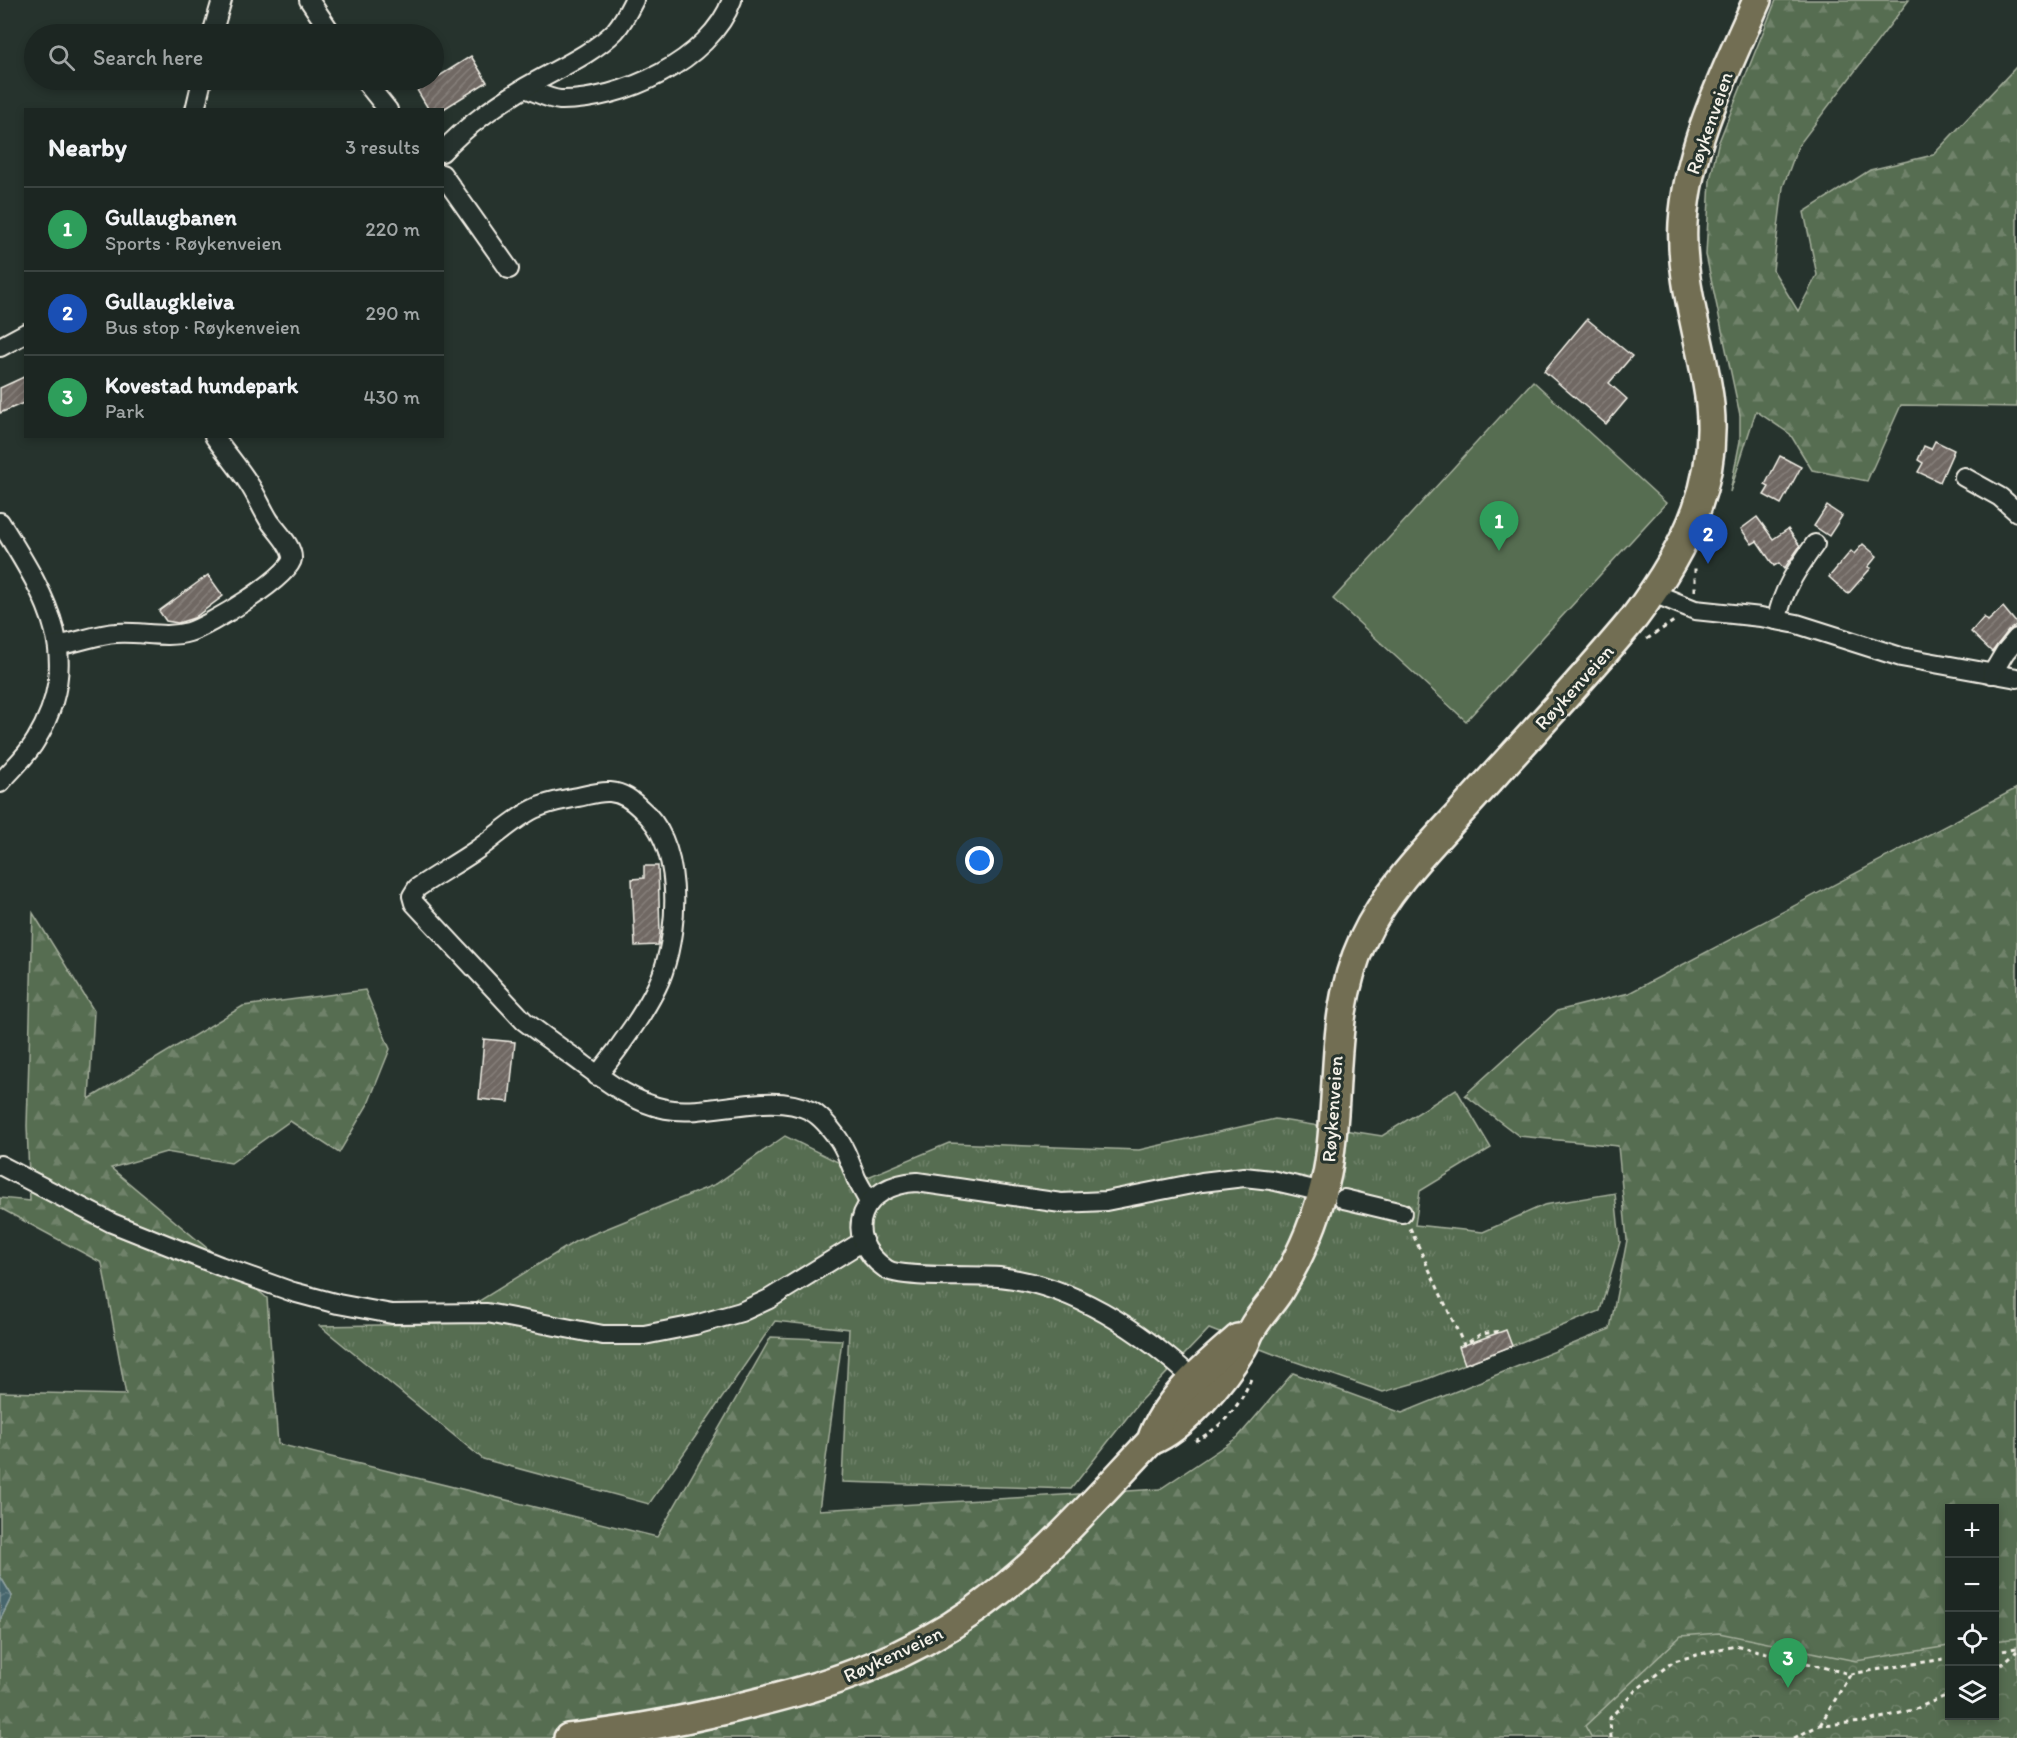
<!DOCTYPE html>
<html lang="en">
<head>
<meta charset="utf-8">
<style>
  :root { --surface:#1c2622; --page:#252e2a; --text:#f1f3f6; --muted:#a0a5a5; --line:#3a4340; --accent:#db2777 }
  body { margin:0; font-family:Itim,sans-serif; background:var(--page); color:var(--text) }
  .controls { position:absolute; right:18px; bottom:18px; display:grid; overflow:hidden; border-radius:0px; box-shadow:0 3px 9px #0003 }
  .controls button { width:54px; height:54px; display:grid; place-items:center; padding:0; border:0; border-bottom:2px solid var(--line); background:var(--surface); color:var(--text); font:30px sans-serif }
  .you { position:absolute; left:980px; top:861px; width:21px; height:21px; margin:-15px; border:4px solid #fff; border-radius:50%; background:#1a73e8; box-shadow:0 0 0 9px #1a73e833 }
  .badge { display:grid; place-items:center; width:39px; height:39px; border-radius:50%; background:var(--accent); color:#fff; font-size:20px; font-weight:700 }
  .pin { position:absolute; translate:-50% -50px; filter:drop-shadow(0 2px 3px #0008) }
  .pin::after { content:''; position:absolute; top:32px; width:21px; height:18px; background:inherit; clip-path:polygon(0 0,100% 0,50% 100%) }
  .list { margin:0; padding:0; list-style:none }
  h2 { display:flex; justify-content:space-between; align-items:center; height:78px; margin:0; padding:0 24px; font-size:26px }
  h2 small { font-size:20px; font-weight:400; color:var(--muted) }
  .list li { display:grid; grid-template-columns:39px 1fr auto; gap:18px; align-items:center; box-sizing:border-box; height:84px; padding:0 24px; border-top:2px solid var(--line) }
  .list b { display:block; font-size:22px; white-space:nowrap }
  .list p { margin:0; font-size:20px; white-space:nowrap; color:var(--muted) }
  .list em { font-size:20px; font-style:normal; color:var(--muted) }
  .icon { flex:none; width:33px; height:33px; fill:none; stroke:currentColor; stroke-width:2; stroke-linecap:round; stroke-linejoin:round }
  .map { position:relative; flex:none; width:2017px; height:1738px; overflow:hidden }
  .search { position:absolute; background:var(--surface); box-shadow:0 3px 9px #0003; left:24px; top:24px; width:420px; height:66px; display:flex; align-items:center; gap:15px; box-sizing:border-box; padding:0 21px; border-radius:33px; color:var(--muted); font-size:22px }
  .panel { position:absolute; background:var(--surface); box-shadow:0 3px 9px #0003; left:24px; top:108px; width:420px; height:330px; border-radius:0px }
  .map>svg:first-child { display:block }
  .grass { fill:url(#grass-tufts); stroke:#a5af9c; stroke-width:1.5 }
  .forest { fill:url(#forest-firs); stroke:#a5af9c; stroke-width:1.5; fill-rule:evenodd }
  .park { fill:url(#park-crowns); stroke:#a5af9c; stroke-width:1.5 }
  .pitch { fill:#566d51; stroke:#a5af9c; stroke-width:1.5 }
  .water { fill:url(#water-waves); stroke:#8c9e9e; stroke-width:1.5 }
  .building { fill:url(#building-hatch); stroke:#f4f1e8; stroke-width:1.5 }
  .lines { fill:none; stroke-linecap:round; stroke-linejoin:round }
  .minor-casing { stroke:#f4f1e8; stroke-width:22 }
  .highway-casing { stroke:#f4f1e8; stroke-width:32 }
  .path { stroke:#f4f1e8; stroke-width:3; stroke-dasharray:4.5 4.5; stroke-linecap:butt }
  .minor { stroke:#26332d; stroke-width:18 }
  .highway { stroke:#726e52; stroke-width:27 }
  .labels { text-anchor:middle; stroke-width:6; stroke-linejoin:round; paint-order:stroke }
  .street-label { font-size:20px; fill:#f4f1e8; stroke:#26332d }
</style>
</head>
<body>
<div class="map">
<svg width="2017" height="1738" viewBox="0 0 2017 1738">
  <defs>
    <pattern id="grass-tufts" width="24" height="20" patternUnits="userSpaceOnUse" patternTransform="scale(1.5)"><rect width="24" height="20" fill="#566d51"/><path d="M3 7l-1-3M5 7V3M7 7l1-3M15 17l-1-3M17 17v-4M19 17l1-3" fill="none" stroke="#6f826a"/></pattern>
    <pattern id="forest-firs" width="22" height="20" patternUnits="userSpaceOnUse" patternTransform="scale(1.5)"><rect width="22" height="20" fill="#566d51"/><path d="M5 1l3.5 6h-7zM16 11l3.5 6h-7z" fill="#6f826a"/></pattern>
    <pattern id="park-crowns" width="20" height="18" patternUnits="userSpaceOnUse" patternTransform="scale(1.5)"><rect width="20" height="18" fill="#566d51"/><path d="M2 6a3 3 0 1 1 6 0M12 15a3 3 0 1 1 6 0" fill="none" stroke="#6f826a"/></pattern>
    <pattern id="water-waves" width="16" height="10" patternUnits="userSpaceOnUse" patternTransform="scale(1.5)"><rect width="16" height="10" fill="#47666d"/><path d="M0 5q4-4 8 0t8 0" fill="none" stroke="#627c82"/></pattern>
    <pattern id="building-hatch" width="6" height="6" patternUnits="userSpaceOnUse" patternTransform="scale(1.5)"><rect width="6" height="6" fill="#706863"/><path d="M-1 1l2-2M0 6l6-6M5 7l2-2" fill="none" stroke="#857e79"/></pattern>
  </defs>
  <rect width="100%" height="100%" fill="#26332d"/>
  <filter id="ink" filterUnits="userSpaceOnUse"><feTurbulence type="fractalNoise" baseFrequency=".0167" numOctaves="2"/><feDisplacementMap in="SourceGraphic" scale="12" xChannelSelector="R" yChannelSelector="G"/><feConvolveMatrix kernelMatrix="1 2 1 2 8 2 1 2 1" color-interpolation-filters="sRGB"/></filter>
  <g filter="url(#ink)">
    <path class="grass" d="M1456,1089L1491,1148L1420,1191L1415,1225L1483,1232L1544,1205L1615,1193L1620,1242L1600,1311L1422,1381L1383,1392L1276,1355L1209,1329L1140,1401L1071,1489L842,1482L849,1329L775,1321L649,1504L483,1459L320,1326L442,1324L576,1241L716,1184L785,1136L868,1177L949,1143L1139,1150L1275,1119L1382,1136Z"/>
    <g class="forest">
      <path d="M1776,0H1909L1798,146L1783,187L1773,270L1798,311L1817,275L1804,212L1870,170L1933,155L2017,66V407L1901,405L1867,481L1812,470L1790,434L1756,411L1730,492L1740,441V415L1706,255L1710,180L1718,144Z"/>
      <path d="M2017,788V1738H0V1620L12,1596L0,1576V1392L126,1395L102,1263L0,1208V1198L30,1201L27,1126L33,913L94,1011L89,1099L243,1006L365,990L390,1049L368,1104L339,1153L290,1121L231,1163L166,1152L111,1168L267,1298L278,1444L657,1537L771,1337L842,1340L819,1510L1160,1489L1238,1437L1293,1373L1402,1413L1610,1329L1627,1240L1618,1146L1519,1136L1465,1095L1557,1011L1629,993ZM1950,1508H1994V1716H1950Z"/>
    </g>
    <path class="park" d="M1719,1633L1856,1661L1949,1646L1950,1716H1994L1995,1641L2017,1638V1738H1592L1585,1726L1681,1636Z"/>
    <path class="pitch" d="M1533,381L1666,503L1466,721L1333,599Z"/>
    <path class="water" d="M0,1576L12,1596L0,1620Z"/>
    <g class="building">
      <path d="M471,56L487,82L442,110H429L417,90Z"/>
      <path d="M1587,319L1632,356L1609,383L1627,399L1606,424L1544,371Z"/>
      <path d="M26,376V402L0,413V388Z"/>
      <path d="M1935,441L1954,450L1940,482L1918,472L1923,463L1918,460L1924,446L1931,449Z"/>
      <path d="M1780,456L1801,467L1781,504L1764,495L1769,487L1765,485Z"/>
      <path d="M1827,506L1842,516L1829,536L1814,526Z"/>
      <path d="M1757,517L1773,539L1788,529L1800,546L1784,569L1779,563L1774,566L1757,541L1752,544L1741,529Z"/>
      <path d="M1863,544L1877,556L1868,567L1871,568L1848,594L1829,577L1851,551L1854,554Z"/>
      <path d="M208,575L223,596L194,618L178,623L166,621L159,611Z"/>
      <path d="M2003,607L2017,624L2008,631L1992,652L1971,632L1984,617L1988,621Z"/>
      <path d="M644,866H658L660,933L658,945L635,946L632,879L644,878Z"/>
      <path d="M484,1039L515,1042L509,1102L479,1099Z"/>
      <path d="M1506,1330L1512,1346L1465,1364L1459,1347Z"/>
    </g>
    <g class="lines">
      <defs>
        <g id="minor">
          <path d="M309,0L332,34"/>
          <path d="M212,34L222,0"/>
          <path d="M364,80L388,110"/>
          <path d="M525,88C536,92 549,99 560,100C621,101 710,61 732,0"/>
          <path d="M195,110L202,80"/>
          <path d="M442,152C467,125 495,106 526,87C553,71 593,54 615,31C623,22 629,10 634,0"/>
          <path d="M442,174L509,269"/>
          <path d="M0,347L26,333"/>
          <path d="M1964,477L2000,497L2017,512"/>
          <path d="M0,522C45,595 86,656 36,740C27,756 12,769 0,783"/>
          <path d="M1653,593L1695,610L1761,617L1797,624L1901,657L2017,678"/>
          <path d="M1777,620C1782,590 1798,568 1815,544"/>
          <path d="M58,645C78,643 96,634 116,633C140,631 165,639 189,632C207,627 290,577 292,559C293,546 276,531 269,520C262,509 257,496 249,484C239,468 225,452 214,436"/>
          <path d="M1992,674L2005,652L2017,638"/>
          <path d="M597,1076C618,1050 653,1002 663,972C679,924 683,844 641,809C632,800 623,793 610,792C599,791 588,795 578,797C563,800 548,802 534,809C515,818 493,839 475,851C456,864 436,875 417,888L412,896L414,903L524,1021C540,1033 556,1045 572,1056C601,1077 630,1102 666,1109C711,1117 769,1090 811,1111C822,1117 832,1130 839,1140C847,1152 851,1165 856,1178C860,1186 865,1194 869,1202"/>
          <path d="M0,1165L112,1223L220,1266L293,1292L338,1304L392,1314L487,1313L603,1335H644L695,1325L741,1312L769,1299L863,1241"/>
          <path d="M1344,1199L1402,1213"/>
          <path d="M1201,1386C1146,1334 1075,1285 999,1277C977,1275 900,1279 886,1269C838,1235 863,1184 917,1182L1061,1203L1106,1201L1202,1182L1244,1177L1271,1180L1310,1189"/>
        </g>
        <g id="highway">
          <path d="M1151,1441C1185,1428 1225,1377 1243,1347C1247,1341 1248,1334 1252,1329C1259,1316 1270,1305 1278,1293C1301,1256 1318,1216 1327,1174C1342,1096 1328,1015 1363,940C1387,888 1430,846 1469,803C1524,742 1581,682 1634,618C1687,548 1724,475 1707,384C1698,331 1680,277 1683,223C1688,144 1726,72 1757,0"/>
          <path d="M568,1738C632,1730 693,1719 755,1703C837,1683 905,1659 975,1610C1041,1563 1095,1500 1151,1441C1164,1400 1207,1365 1238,1338"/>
        </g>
      </defs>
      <use href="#minor" class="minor-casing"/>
      <use href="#highway" class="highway-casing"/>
      <g class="path">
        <path d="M1695,591V568"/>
        <path d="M1647,639L1674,621"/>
        <path d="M1410,1228L1464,1345L1481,1334L1501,1331"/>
        <path d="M1195,1441C1223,1427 1241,1405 1252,1376"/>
        <path d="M1994,1651L2017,1648"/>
        <path d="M1994,1671L2017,1651"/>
        <path d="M1820,1725L1850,1675"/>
        <path d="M1611,1738L1610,1718L1636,1690L1674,1661L1735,1645L1850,1674L1950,1658"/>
        <path d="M1794,1738L1820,1725L1864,1722L1913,1710L1950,1694"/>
      </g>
      <use href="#minor" class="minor"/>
      <use href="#highway" class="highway"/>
    </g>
  </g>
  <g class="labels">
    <g class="street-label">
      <text transform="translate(1709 123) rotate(-71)" y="7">Røykenveien</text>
      <text transform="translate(1574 687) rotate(-48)" y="7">Røykenveien</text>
      <text transform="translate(1332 1109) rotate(-86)" y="7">Røykenveien</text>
      <text transform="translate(893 1654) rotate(-25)" y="7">Røykenveien</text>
    </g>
  </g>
</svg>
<div class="controls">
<button>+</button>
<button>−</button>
<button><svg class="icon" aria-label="locate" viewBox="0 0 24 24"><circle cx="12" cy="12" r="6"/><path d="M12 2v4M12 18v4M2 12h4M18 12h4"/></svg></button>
<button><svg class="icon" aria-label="layers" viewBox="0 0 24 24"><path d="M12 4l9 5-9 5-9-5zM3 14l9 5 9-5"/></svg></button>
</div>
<div class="you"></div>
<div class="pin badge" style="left:1499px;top:551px;background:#2e9e5b">1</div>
<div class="pin badge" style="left:1708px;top:564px;background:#1a4fb4">2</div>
<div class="pin badge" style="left:1788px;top:1688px;background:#2e9e5b">3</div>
<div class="search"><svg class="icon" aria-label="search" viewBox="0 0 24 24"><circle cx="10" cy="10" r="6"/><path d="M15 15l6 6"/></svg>Search here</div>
<section class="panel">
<h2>Nearby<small>3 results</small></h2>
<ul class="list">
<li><span class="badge" style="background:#2e9e5b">1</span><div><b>Gullaugbanen</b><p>Sports · Røykenveien</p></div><em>220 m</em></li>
<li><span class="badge" style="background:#1a4fb4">2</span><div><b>Gullaugkleiva</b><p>Bus stop · Røykenveien</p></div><em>290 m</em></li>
<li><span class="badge" style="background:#2e9e5b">3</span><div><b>Kovestad hundepark</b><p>Park</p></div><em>430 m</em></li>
</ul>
</section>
</div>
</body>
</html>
